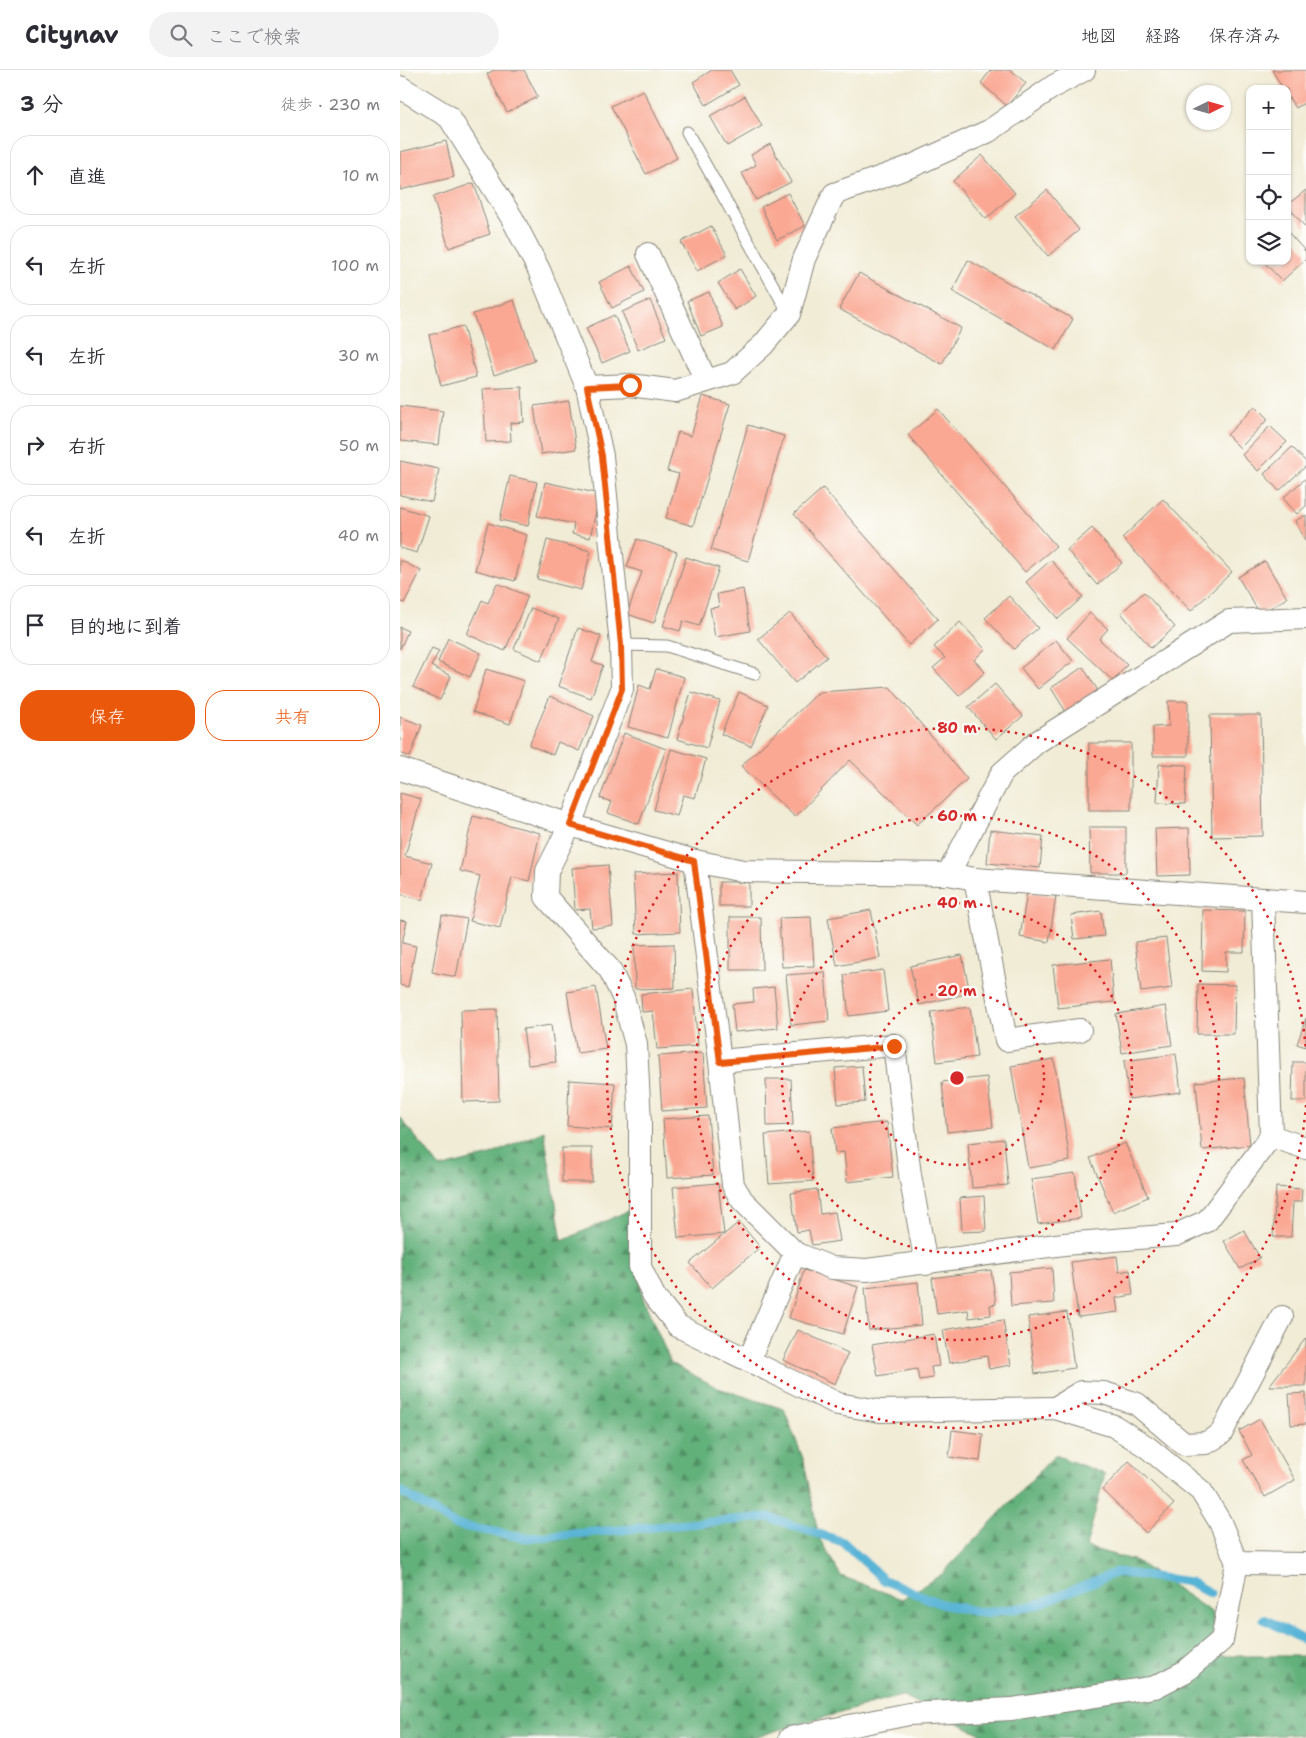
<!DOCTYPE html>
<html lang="ja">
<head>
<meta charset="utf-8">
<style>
  :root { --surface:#fff; --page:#f2f2f3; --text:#2b2b33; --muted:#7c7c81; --line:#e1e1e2; --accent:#ea580c }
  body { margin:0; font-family:"Shantell Sans","Klee One",sans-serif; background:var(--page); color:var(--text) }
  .controls { position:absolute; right:15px; top:15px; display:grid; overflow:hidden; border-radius:10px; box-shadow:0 1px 4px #0004 }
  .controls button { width:45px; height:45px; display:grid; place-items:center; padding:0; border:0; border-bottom:1px solid var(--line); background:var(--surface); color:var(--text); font:25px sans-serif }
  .compass { position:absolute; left:786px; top:15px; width:45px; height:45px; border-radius:50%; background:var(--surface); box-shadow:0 1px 4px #0004; rotate:85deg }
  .stop { position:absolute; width:15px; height:15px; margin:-11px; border:4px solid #ea580c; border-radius:50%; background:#fff }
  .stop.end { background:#ea580c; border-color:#fff; box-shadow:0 1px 5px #0008 }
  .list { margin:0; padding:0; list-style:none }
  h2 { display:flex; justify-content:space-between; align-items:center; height:65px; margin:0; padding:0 20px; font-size:21px }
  h2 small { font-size:16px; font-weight:400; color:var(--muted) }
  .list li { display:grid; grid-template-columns:32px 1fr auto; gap:15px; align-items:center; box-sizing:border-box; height:80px; margin:0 10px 10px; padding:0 10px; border:1px solid var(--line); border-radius:20px }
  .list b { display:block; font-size:19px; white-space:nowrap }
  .list em { font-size:16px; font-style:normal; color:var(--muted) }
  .actions { display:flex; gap:10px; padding:15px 20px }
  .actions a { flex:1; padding:11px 0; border:1px solid var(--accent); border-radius:20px; text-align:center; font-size:18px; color:var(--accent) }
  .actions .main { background:var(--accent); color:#fff }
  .icon { flex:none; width:28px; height:28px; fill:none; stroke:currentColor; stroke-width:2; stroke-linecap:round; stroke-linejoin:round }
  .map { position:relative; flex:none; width:906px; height:1668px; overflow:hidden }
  header { display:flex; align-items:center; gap:30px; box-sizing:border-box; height:70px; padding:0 25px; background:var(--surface); border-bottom:1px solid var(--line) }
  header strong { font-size:24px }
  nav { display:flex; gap:28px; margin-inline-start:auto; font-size:18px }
  .search { width:350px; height:45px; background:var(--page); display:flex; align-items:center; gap:12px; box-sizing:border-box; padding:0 18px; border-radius:28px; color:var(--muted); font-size:19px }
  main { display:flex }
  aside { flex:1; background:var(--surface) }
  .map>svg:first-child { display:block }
  .forest { fill:url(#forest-firs); stroke:#3f664b }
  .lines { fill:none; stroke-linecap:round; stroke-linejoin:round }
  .stream { stroke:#58b4d6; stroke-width:9 }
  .building { fill:#faa793 }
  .service-casing { stroke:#868479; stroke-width:13 }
  .minor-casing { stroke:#868479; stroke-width:24 }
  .service { stroke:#fff; stroke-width:11 }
  .minor { stroke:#fff; stroke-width:22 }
  .route { stroke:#ea580c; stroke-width:6 }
  .ring { fill:none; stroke:#d62828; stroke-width:2.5; stroke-dasharray:2.5 5 }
  .centre { fill:#d62828; stroke:#fdfcf7; stroke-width:2.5 }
  .ring-label { font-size:15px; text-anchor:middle; font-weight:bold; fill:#d62828; stroke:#fdfcf7; stroke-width:4.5; stroke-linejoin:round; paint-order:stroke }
</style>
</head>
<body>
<header>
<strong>Citynav</strong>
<div class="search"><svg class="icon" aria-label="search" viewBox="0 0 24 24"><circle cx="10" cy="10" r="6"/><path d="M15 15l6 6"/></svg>ここで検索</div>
<nav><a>地図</a><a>経路</a><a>保存済み</a></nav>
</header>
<main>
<aside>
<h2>3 分<small>徒歩 · 230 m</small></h2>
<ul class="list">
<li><svg class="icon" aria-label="ahead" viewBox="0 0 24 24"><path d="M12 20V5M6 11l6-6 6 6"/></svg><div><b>直進</b></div><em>10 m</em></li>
<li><svg class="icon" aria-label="left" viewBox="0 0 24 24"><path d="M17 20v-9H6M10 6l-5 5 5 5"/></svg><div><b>左折</b></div><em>100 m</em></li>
<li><svg class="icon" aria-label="left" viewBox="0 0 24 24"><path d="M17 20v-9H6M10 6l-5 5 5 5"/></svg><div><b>左折</b></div><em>30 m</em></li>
<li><svg class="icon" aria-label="right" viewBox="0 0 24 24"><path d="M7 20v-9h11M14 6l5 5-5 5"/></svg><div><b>右折</b></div><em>50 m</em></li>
<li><svg class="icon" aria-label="left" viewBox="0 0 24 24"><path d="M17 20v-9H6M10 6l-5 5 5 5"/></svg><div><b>左折</b></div><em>40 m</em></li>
<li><svg class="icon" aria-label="arrive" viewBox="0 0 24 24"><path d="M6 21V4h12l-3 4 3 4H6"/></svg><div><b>目的地に到着</b></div></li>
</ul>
<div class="actions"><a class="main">保存</a><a>共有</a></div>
</aside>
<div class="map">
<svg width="906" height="1668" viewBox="0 0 906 1668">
  <defs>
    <pattern id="forest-firs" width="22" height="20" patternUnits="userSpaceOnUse" patternTransform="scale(1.25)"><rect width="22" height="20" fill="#62b07a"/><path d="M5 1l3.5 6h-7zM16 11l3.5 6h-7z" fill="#508e63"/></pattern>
  </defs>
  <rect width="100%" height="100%" fill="#fdfcf7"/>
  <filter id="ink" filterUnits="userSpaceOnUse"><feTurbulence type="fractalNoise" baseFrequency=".02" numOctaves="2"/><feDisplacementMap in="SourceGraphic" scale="10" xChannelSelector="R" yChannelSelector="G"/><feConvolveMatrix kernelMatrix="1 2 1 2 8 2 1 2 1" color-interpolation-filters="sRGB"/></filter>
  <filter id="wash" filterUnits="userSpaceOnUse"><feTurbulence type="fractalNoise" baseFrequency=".0096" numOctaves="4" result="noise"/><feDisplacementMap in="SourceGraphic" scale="20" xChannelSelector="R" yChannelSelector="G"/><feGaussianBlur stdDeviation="1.12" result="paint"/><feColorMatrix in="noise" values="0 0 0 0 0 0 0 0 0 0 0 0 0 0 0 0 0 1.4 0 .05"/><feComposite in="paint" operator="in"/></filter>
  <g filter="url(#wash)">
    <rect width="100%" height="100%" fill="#f1ecd6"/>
    <path class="forest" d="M0,1047L40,1098L90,1085L144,1061L162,1171L234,1138L242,1226L271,1293L318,1318L384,1339L404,1391L419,1468L441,1506L502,1529L542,1504L655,1385L705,1404L686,1477L736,1491L813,1543V1586H906V1664L830,1668H590L501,1626L350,1668H0Z"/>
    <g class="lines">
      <g class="stream">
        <path d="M0,1421L56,1455L127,1468L368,1447L443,1472L484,1510L541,1534L583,1543L634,1536L717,1502L790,1512L810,1523"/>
        <path d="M864,1549L906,1571"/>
      </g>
    </g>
    <g id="blocks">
      <g class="building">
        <path d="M94,0H124L138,27L107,42L87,4Z"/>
        <path d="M312,0H330L339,15L306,35L293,12Z"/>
        <path d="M591,0H611L626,13L607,36L581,13Z"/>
        <path d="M872,0H906V32L896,38L887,25V19H883Z"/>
        <path d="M243,20L277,88L246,104L211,36Z"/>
        <path d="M345,26L362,56L327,76L310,46Z"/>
        <path d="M46,71L54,107L0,120V82Z"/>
        <path d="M370,74L391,112L356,130L342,103L356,95L351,85Z"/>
        <path d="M582,85L615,123L586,149L553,111Z"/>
        <path d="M74,113L90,164L49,178L33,127Z"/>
        <path d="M647,120L679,160L648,186L615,146Z"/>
        <path d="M906,120V158L887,135Z"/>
        <path d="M388,123L405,156L377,170L361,137Z"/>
        <path d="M311,156L327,185L297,201L281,172Z"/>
        <path d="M887,161L906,182V189L882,211L863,191H887Z"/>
        <path d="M568,190L673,249L656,280L552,221Z"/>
        <path d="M231,196L244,222L212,238L199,212Z"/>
        <path d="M340,199L356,226L335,240L318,213Z"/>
        <path d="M459,203L561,258L542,294L439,239Z"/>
        <path d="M309,222L323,257L301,266L287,231Z"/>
        <path d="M114,230L135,291L94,305L73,244Z"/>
        <path d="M250,230L266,268L238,280L222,242Z"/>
        <path d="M214,245L230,281L202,293L186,258Z"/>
        <path d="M63,256L76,307L41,316L29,265Z"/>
        <path d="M122,317L124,352L110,353L111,371L86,372L83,319Z"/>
        <path d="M303,326L330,334L293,456L266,448L279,404L267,401L278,362L291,366Z"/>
        <path d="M169,331L176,379L141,384L134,336Z"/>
        <path d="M0,336L43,341L39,375L0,371Z"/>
        <path d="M855,336L868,349L840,378L827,365Z"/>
        <path d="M538,339L656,476L625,502L508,365Z"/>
        <path d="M348,355L384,366L348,491L311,480Z"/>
        <path d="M870,356L887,372L858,401L842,385Z"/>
        <path d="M892,377L906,392V396L879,421L864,404Z"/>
        <path d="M0,391L39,399L32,432L0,425Z"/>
        <path d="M110,406L137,412L128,456L100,450Z"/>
        <path d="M906,408V436L897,444L883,428Z"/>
        <path d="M145,412L200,424L190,468L172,464L174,454L137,446Z"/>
        <path d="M423,418L538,549L509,575L394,444Z"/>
        <path d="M763,429L832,502L791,541L722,468Z"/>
        <path d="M0,437L29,446L17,483L0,478Z"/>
        <path d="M906,445V472L895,451Z"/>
        <path d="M88,453L127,465L115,511L75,500Z"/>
        <path d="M692,458L722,493L697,515L667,480Z"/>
        <path d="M237,469L277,482L254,553L227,544L242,502L227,497Z"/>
        <path d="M147,470L191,481L181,520L137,509Z"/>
        <path d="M286,487L319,498L299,556L283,551L280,561L263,556Z"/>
        <path d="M0,490L21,501L4,533L0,531Z"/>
        <path d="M651,490L683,527L658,549L626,512Z"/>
        <path d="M865,491L887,528L860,544L838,507Z"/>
        <path d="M97,513L128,526L105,581L67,564L82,530L88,533Z"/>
        <path d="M343,519L350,561L315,567L310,538L319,537L317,524Z"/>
        <path d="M744,522L775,557L751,578L721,543Z"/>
        <path d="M609,526L638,558L614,579L585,548Z"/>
        <path d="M131,538L159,549L141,591L114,579Z"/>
        <path d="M390,543L427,587L395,613L358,569Z"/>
        <path d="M690,543L708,559L699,569L727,595L713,611L667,568Z"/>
        <path d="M560,552L585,579L574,590L585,602L559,626L533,598L545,588L534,577Z"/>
        <path d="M0,557L8,561L0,579Z"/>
        <path d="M178,558L201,566L192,592L203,595L191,628L158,616Z"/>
        <path d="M48,568L81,583L70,607L38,592Z"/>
        <path d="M656,570L673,591L638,619L621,598Z"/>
        <path d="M32,578L39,581L31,596L51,606L40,630L13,617Z"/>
        <path d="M683,597L700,624L668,645L651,618Z"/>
        <path d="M86,599L124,611L110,654L73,642Z"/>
        <path d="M256,599L284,607L268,668L228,657L239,615L250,619Z"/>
        <path d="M595,614L623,646L596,669L568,637Z"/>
        <path d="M490,617L567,709L517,755L450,690L395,747L341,696L419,622Z"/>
        <path d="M291,622L320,631L307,678L277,669Z"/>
        <path d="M339,622L368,635L351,676L321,664Z"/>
        <path d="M150,626L194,646L179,681L158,672L153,685L129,675Z"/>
        <path d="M768,631H788V686H753V657L769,656Z"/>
        <path d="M810,645H861L863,766L812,767Z"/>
        <path d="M0,647L22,655L10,687L0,683Z"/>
        <path d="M224,663L266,679L239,754L208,743L212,732L200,728Z"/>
        <rect x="689" y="673" width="42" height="67"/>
        <path d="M271,679L306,689L295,728L283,725L277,746L254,740Z"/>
        <path d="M759,694L787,695L785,734L757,733Z"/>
        <path d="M0,723L21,729L5,786L32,793L22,830L0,824Z"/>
        <path d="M73,746L140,763L129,811L112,807L100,858L70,851L80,806L60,801Z"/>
        <path d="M689,757H726V803H690Z"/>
        <path d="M789,758L790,805L757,806L755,759Z"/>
        <path d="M590,760L643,766L640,798L587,793Z"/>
        <path d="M208,795L213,856L192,858L190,839L175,840L172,798Z"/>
        <path d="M278,802L280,862L236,864L233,804Z"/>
        <rect x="319" y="812" width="30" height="24"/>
        <path d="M627,822L656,826L649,872L620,867Z"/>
        <path d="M471,840L480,888L437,896L428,848Z"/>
        <path d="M803,840L845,841L844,882H826V902L802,901Z"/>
        <path d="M701,841L704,866L674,869L671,845Z"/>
        <path d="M42,845L67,849L56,907L32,902Z"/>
        <path d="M330,847H361L362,900H330Z"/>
        <path d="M411,847L414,896L382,897L379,848Z"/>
        <path d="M0,850L7,851L2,873L16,876L8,917L0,915Z"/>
        <path d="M766,868L772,918L741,922L735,872Z"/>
        <path d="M274,874L275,918L235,919L234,875Z"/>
        <path d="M562,885L570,923L519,935L510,896Z"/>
        <path d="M710,889L714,932L658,938L653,895Z"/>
        <path d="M483,900L488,941L449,946L444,905Z"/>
        <path d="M425,902L429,951L391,955L386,905Z"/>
        <path d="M798,914L835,915L834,964H797Z"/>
        <path d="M196,917L206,979L177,983L167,922Z"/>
        <path d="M374,917L378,958L335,962L332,934L354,932L353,919Z"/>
        <path d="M293,919L298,976L257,979L253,941L242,942L241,924Z"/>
        <path d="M766,936L772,975L722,983L716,944Z"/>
        <path d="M570,937L577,987L537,992L531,942Z"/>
        <path d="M97,939L99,1031L63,1032L61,940Z"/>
        <path d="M906,948V977L897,974Z"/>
        <path d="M151,955L156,992L128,995L123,959Z"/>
        <path d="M303,983L307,1038L262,1041L258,986Z"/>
        <path d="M776,984L781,1022L729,1029L724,991Z"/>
        <path d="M654,989L670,1091L628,1098L611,996Z"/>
        <path d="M893,992H906V1031H892Z"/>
        <path d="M462,996L465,1032L438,1034L435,998Z"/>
        <path d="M587,1007L593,1057L547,1062L542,1012Z"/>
        <path d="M844,1008L850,1075L802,1080L796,1012Z"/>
        <path d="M366,1009H391L393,1055L367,1056Z"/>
        <path d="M169,1010L215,1013L212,1059L167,1056Z"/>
        <path d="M308,1046L313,1105L267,1108L263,1049Z"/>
        <path d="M487,1052L493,1107L447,1112L444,1082L435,1083L432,1058Z"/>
        <path d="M409,1061L413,1111L369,1114L365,1065Z"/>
        <path d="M604,1069L608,1115L572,1118L568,1073Z"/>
        <path d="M725,1073L748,1127L713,1142L690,1088Z"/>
        <rect x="162" y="1078" width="30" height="34"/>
        <path d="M675,1103L681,1148L638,1154L631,1109Z"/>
        <path d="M318,1113L324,1164L278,1168L273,1117Z"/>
        <path d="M876,1117L902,1119L901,1132H893L891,1167H873Z"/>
        <path d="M417,1119L420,1144L435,1142L440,1171L412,1175L409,1160L397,1162L391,1123Z"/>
        <path d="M584,1126L586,1161L562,1162L560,1128Z"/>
        <path d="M339,1152L360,1177L312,1218L290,1193Z"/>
        <path d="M844,1160L860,1188L840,1199L824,1171Z"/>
        <path d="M717,1186L719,1202L730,1200L733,1225L716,1228L718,1242L678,1247L671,1192Z"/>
        <path d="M652,1198L654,1233L611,1236L609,1202Z"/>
        <path d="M404,1200L458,1217L443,1264L389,1248Z"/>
        <path d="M591,1200L596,1234L590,1235L591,1245L569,1248L568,1240L537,1244L532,1208Z"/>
        <path d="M518,1212L522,1255L469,1260L465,1218Z"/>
        <path d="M667,1242L674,1298L635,1304L628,1247Z"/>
        <path d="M603,1250L611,1295L589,1299L587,1286L549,1293L543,1260Z"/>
        <path d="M398,1260L448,1283L435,1314L383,1290Z"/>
        <path d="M534,1264L539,1296L531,1297L533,1308L519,1310L517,1299L478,1306L472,1275Z"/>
        <path d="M906,1268V1316H869Z"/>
        <path d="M906,1323V1354L891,1355L889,1324Z"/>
        <path d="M860,1349L895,1410L865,1427L843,1390L852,1385L839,1361Z"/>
        <path d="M552,1360L583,1364L580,1391L549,1387Z"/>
        <path d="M729,1391L774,1434L746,1463L702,1420Z"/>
      </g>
    </g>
  </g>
  <g filter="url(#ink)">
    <use href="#blocks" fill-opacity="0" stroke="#868479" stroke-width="1"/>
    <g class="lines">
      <defs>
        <g id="service">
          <path d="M287,62L388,242"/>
          <path d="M221,575L267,576L355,604"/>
        </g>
        <g id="minor">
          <path d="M0,17L49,47L112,148L139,200L187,317L202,386L221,575L222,619L170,755L147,801L146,827L210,900L223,927L236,974L240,1052V1197L254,1226L278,1256L438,1334L480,1341L655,1338L714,1356L747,1377L801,1421L820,1452L837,1493L906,1494"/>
          <path d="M248,184L306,311"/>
          <path d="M187,317L230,315L275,321L332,303L363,275L389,244L404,189L434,124L512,96L589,61L654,16L684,0"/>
          <path d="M0,699L170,755L295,791L343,801L548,804L575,809L906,832"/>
          <path d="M295,791L320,991L333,1115L342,1130L395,1183L432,1198L467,1200L664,1174L776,1165L807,1151L871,1066L906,1078"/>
          <path d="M548,804L602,703L637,672L829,551L906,548"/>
          <path d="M575,809L606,970L680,960"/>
          <path d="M863,829L871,1066"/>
          <path d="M320,991L494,975L510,1105L526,1194"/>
          <path d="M349,1290L395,1183"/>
          <path d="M655,1338L681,1322L704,1323L737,1334L784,1374L806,1373L821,1364L882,1247"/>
          <path d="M390,1668L509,1644L612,1639L755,1617L784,1602L822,1570L837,1493"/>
        </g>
      </defs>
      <use href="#service" class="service-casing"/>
      <use href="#minor" class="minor-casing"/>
      <use href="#service" class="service"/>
      <use href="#minor" class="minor"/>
    </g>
  </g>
  <g class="lines" filter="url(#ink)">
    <path class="route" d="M230,315L187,317L202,386L221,575L222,619L170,755L294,791L320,992L494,976"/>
  </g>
  <g class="ring">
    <circle cx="557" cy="1008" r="87"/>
    <circle cx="557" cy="1008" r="175"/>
    <circle cx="557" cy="1008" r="262"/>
    <path d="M906 1035A350 350 0 1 1 906 981"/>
  </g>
  <circle cx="557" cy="1008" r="8" class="centre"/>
  <g class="ring-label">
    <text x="557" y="663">80 m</text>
    <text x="557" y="751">60 m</text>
    <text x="557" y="838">40 m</text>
    <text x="557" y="926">20 m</text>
  </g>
</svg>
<div class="controls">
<button>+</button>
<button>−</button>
<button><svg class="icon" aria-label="locate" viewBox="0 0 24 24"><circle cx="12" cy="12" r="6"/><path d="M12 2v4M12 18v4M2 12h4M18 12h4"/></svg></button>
<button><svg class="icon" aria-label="layers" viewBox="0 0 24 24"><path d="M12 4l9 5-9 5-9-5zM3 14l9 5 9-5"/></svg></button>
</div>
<svg class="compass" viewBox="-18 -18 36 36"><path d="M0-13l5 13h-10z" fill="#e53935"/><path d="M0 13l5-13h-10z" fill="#7c7c81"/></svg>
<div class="stop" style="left:230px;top:315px"></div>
<div class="stop end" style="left:494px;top:976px"></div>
</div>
</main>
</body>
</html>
